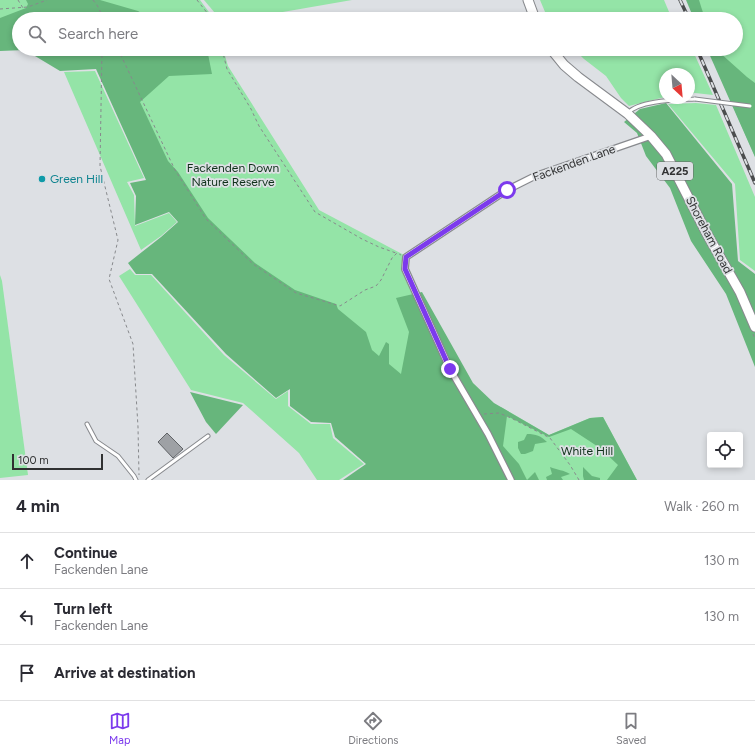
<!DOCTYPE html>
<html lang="en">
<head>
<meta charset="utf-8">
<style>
  :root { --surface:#fff; --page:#f2f2f3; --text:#2b2b33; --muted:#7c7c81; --line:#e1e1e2; --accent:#7c3aed }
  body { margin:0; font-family:Figtree,sans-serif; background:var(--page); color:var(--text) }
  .controls { position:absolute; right:12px; bottom:12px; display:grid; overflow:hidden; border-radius:4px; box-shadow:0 2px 6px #0003 }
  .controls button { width:36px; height:36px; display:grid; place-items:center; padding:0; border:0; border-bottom:1px solid var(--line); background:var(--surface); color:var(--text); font:20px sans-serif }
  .compass { position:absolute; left:659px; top:68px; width:36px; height:36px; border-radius:50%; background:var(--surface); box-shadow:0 2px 6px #0003; rotate:154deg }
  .scale { position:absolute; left:12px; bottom:10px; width:91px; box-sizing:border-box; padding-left:4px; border:2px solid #303132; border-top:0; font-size:11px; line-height:14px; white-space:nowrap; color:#303132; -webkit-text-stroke:3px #dde0e4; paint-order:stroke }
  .stop { position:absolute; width:12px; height:12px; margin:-9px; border:3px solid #7c3aed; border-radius:50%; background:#fff }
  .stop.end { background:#7c3aed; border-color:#fff; box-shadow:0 1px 4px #0008 }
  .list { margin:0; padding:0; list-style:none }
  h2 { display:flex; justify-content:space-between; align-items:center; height:52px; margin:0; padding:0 16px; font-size:17px }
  h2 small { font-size:13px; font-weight:400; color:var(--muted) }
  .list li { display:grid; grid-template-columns:26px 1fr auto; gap:12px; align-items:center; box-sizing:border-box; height:56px; padding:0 16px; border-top:1px solid var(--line) }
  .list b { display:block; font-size:15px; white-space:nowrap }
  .list p { margin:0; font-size:13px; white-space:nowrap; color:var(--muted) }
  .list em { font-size:13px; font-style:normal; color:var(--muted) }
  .icon { flex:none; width:22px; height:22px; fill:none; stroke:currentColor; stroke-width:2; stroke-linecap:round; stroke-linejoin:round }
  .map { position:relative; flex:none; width:755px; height:480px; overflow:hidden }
  .search { position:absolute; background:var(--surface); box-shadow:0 2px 6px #0003; left:12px; right:12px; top:12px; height:44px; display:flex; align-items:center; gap:10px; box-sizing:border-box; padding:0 14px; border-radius:22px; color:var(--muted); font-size:15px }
  .sheet { height:220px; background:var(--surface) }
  nav { display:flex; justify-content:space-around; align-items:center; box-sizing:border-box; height:56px; border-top:1px solid var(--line); background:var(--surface); font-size:11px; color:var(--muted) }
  nav a { display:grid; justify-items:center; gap:2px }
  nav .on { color:var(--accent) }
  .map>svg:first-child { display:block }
  .green { fill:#94e4a7 }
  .forest { fill:#67b67c }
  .building { fill:#9ea1a5; stroke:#616467 }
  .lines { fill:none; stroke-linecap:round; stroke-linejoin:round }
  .lane-casing { stroke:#888a8e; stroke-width:5 }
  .street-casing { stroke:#888a8e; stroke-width:8 }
  .primary-casing { stroke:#888a8e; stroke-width:11 }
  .path { stroke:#87898c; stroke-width:1; stroke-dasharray:3 3; stroke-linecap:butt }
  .lane { stroke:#fff; stroke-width:3 }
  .street { stroke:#fff; stroke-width:5.5 }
  .primary { stroke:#fff; stroke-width:9 }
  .rail-casing { stroke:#4b4d4e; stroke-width:3.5 }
  .rail { stroke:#dde0e4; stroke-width:2; stroke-dasharray:6; stroke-linecap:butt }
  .lane-bridge-casing { stroke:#888a8e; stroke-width:5; stroke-linecap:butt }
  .lane-bridge { stroke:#fff; stroke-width:3 }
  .route { stroke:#7c3aed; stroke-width:5 }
  .culture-dot { fill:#0f9aa8; stroke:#dde0e4; stroke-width:1.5 }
  .labels { text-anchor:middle; stroke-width:3.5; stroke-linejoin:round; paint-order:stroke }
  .shield { fill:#dde0e4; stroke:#646667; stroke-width:1 }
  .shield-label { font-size:11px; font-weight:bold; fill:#303132 }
  .street-label { font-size:12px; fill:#303132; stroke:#dde0e4 }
  .park-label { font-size:12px; fill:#0f311a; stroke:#dde0e4 }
  .culture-label { font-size:12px; fill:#0d838f; stroke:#dde0e4; text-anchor:start }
</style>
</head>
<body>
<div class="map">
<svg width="755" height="480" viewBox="0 0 755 480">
  <rect width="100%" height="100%" fill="#dde0e4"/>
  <g class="green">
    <path d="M0,0H200L214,19H19L0,49Z"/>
    <path d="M204,0H352L243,19H220Z"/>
    <path d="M540,0H664L672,19H548Z"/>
    <path d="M687,0H755V157L708,49H736V19H695Z"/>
    <path d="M27,49H223L228,66L319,210L404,255L403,270L487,435L248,270L166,169L114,55Z"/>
    <path d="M574,49H692L713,95L695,93L689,94V74H665V97L629,106L621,98L606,76L584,59Z"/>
    <path d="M95,71L144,178L127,182L134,195L135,226L169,213L177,222L161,236L141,250L64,72Z"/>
    <path d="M696,103L716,105L755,197V271L740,260L735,184L668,104Z"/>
    <path d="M130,269L135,275H151L224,355L276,399L288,391V406L311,424H330L333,438L364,464L339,480H317L299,453L243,403L191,390L119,276Z"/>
    <path d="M0,275L2,281L28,475L0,478Z"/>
    <path d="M501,407L549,435L590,418L603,417L637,480H512L488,431Z"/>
  </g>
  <g class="forest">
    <path d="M26,0H100L138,11L151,19H19V49H207L212,74L169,76L140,102L168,161L178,172L208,218L255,263L295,290L336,304L338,309L366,332L372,350L379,356L386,342L389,344V364L401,374L409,332L396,298L422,292L473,383L494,403L549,435L590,418L603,417L637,480H607L618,465L600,448L571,429L549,437L507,416L503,446L519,464L527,480L535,472L539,480H343L366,464L335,437L331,423L311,422L290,406V389L276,398L226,354L152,274H136L128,263L161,237L178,222L169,212L135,225L136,196L130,183L146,180L96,69L60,71L25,50L0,51V18L26,8L28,4Z"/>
    <path d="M686,0H699L705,19H694Z"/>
    <path d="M707,49H717L719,52L747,77L755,83V157Z"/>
    <path d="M666,103L732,184L738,261L755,274V367L726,294L691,241L670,188L646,156L637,133L624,122L640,109Z"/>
    <path d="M190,392L243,405L216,434L206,422Z"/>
    <path d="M527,434C536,434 541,436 547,442L535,444L533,451L525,454H521L518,448V442L524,440Z"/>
    <path d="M550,467C557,470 564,470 570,474L561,477L563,480H547L546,477L552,474Z"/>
    <path d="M583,467L592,476L600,478V480H584L583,476Z"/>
  </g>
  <path class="building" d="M167,433L183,449L173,458L158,442Z"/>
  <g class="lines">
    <defs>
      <g id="lane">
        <path d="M628,113C639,100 678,100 695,99"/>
        <path d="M87,424L96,441L118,456L134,476L136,480"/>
        <path d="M148,480L208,436"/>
      </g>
      <path id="street" d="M511,480L488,434L450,369L405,269L406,257L507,190L535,176L651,136"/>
      <g id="primary">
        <path d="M528,0L535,19"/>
        <path d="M551,49L564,65L578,77L628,114L651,136L666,154L707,234L740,292L755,327"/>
      </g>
    </defs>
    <use href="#lane" class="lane-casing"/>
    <use href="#street" class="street-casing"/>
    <use href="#primary" class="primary-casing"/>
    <g class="path">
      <path d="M18,0L23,8"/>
      <path d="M93,0L97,5L104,19"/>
      <path d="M197,0L212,19"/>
      <path d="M0,9L28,7L47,0"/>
      <path d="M102,49L100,166L118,240L109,279L133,344L138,427L139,475"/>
      <path d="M118,49L175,170L206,219L253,264L296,293L340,306L365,290L376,286L381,280L392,258L397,253L401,255"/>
      <path d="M222,49L227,69L251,109L259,126L315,212L362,239L379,247L396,253"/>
      <path d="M753,334L755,339"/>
      <path d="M484,414L499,413L511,418L550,438L570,465L579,480"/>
    </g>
    <use href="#lane" class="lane"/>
    <use href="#street" class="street"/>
    <use href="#primary" class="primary"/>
    <defs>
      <g id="rail">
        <path d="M680,0L689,19"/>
        <path d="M697,49L755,183"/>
      </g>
    </defs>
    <use href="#rail" class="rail-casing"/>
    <use href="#rail" class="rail"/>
    <defs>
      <path id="lane-bridge" d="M695,99L750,106"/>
    </defs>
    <use href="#lane-bridge" class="lane-bridge-casing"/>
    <use href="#lane-bridge" class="lane-bridge"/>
  </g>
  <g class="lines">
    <path class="route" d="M450,369L405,269L406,257L507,190"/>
  </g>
  <circle class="culture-dot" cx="42" cy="179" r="4"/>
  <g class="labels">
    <rect class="shield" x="657" y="162" width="36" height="18" rx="3"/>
    <g class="shield-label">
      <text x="675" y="175">A225</text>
    </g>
    <g class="street-label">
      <text transform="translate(574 163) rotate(-20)" y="4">Fackenden Lane</text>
      <text transform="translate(709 235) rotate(62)" y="4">Shoreham Road</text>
    </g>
    <g class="park-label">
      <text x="233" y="172">Fackenden Down<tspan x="233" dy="14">Nature Reserve</tspan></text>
      <text x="587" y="455">White Hill</text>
    </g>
    <g class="culture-label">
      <text x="50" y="183">Green Hill</text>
    </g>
  </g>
</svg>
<div class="controls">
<button><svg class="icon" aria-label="locate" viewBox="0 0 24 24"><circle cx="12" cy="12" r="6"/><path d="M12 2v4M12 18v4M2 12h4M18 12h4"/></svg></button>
</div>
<svg class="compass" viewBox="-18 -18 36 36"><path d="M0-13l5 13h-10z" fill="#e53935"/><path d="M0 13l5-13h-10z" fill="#7c7c81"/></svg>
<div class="scale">100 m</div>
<div class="stop" style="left:507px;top:190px"></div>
<div class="stop end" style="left:450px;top:369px"></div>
<div class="search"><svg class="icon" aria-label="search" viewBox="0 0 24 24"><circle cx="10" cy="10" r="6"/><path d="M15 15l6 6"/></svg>Search here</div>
</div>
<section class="sheet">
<h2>4 min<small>Walk · 260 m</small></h2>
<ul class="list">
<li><svg class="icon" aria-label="ahead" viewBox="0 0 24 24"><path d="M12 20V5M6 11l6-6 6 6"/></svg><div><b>Continue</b><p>Fackenden Lane</p></div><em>130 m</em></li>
<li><svg class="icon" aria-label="left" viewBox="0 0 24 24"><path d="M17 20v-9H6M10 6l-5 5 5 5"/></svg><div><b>Turn left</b><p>Fackenden Lane</p></div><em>130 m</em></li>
<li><svg class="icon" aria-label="arrive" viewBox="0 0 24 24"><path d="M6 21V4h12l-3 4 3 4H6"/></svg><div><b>Arrive at destination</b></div></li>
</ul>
</section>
<nav>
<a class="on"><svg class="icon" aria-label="map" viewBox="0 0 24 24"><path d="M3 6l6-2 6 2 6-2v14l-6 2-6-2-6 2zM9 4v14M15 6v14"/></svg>Map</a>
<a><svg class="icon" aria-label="directions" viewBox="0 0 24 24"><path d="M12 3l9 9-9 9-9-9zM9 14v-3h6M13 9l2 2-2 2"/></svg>Directions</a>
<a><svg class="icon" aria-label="saved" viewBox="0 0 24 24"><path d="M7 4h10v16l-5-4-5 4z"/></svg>Saved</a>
</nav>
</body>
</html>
